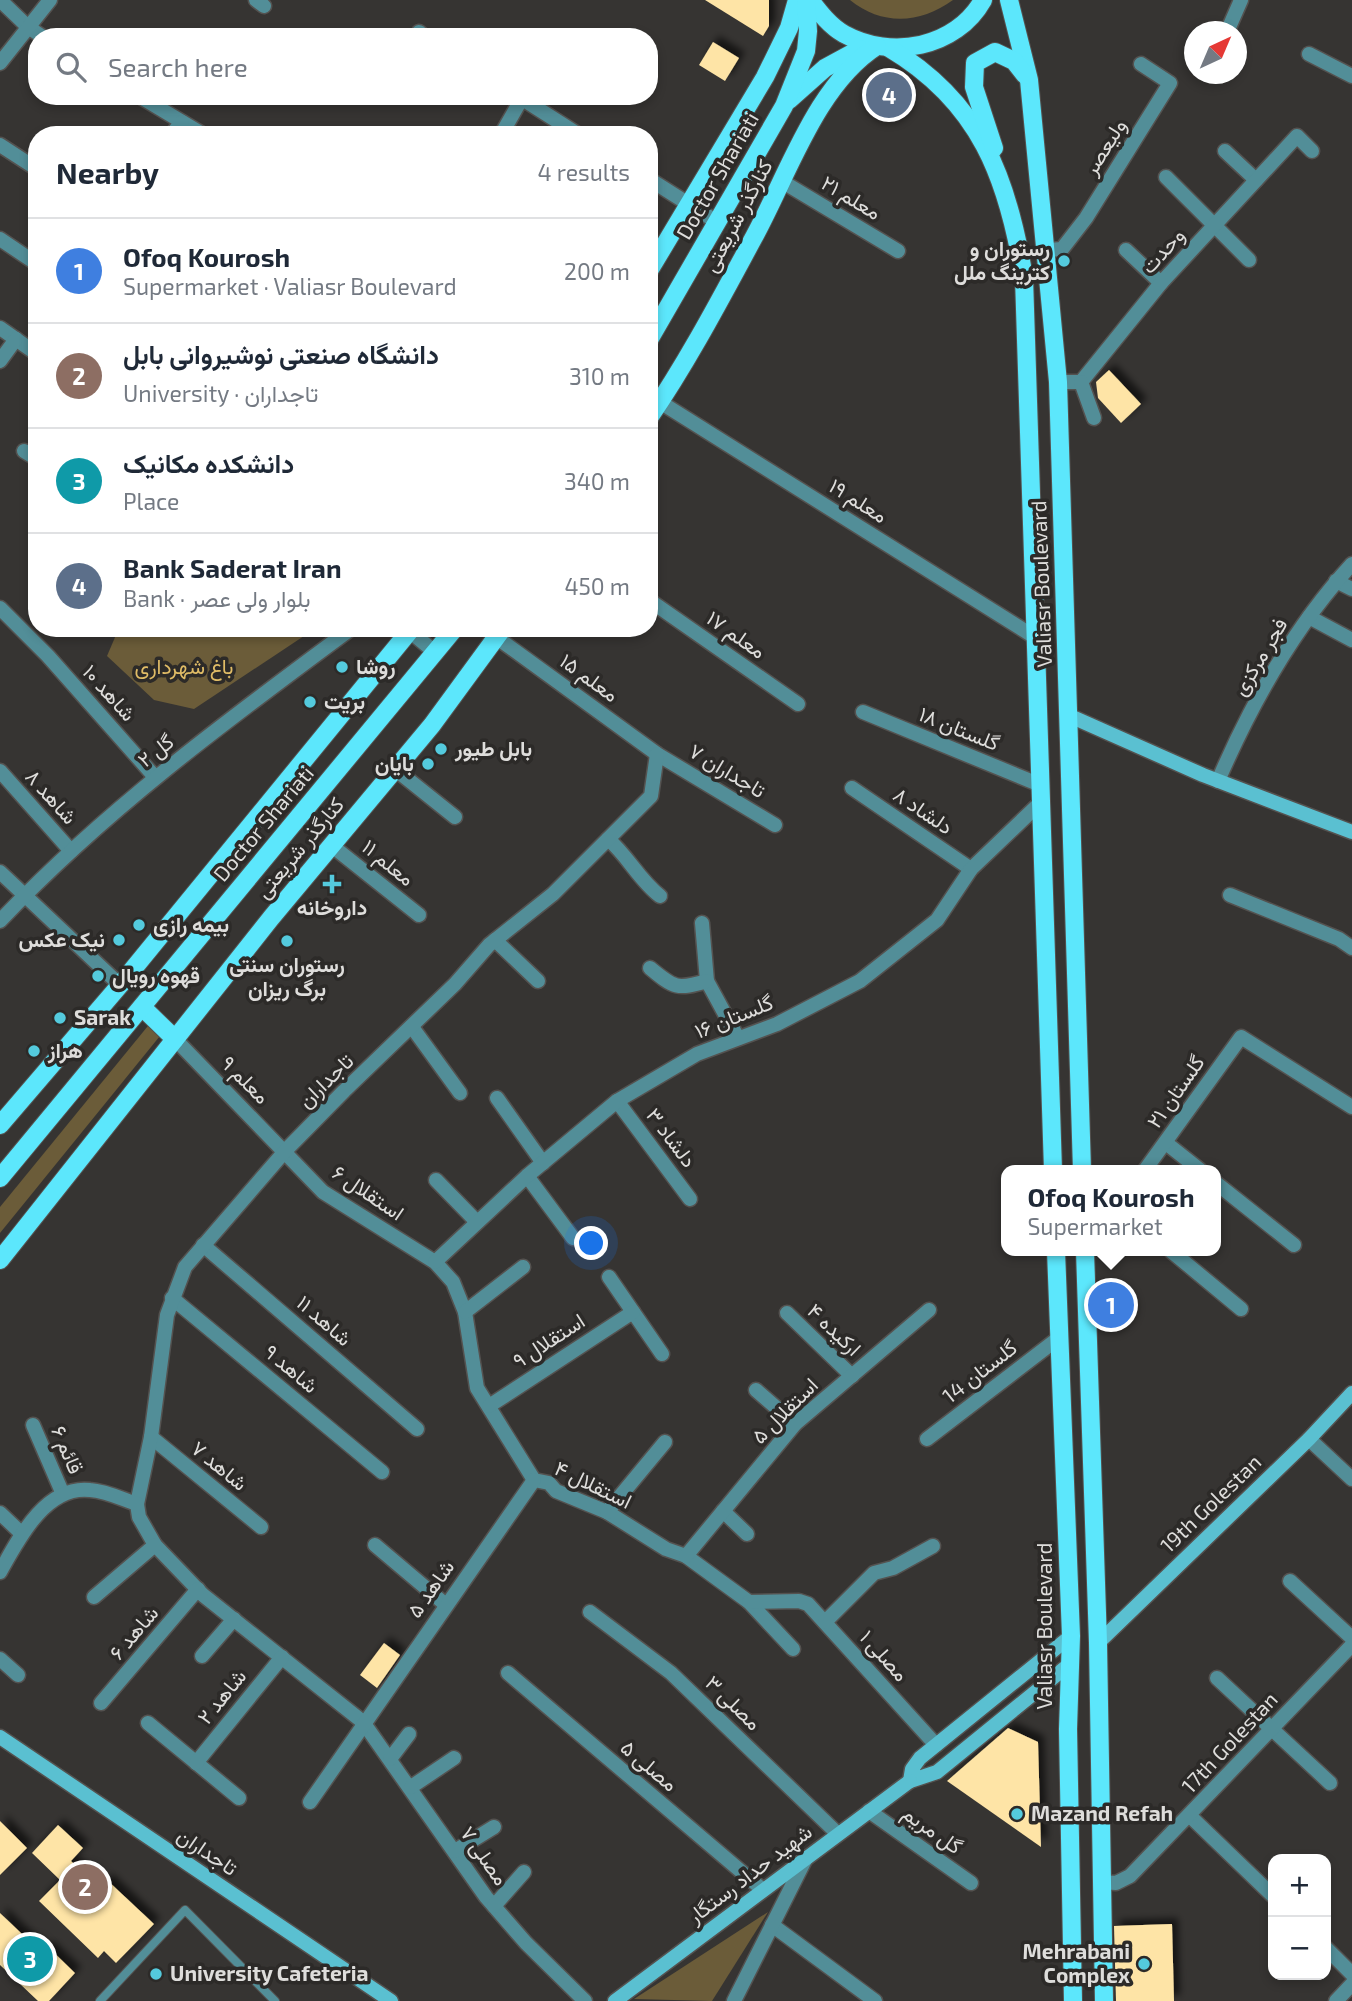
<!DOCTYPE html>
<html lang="en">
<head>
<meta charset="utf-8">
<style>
  :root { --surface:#fff; --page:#f2f2f3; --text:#1f2937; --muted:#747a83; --line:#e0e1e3; --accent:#db2777 }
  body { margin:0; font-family:"Exo 2",Vazirmatn,sans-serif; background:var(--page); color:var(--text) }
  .controls { position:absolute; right:21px; bottom:21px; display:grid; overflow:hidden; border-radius:14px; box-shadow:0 4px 10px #0003 }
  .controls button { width:63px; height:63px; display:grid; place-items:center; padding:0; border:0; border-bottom:2px solid var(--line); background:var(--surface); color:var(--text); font:35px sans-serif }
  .compass { position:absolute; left:1184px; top:21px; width:63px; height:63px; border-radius:50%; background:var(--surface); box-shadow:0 4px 10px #0003; rotate:44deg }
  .you { position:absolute; left:592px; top:1244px; width:24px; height:24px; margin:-18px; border:5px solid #fff; border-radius:50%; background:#1a73e8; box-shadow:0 0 0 10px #1a73e833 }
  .badge { display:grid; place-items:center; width:46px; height:46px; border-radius:50%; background:var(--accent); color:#fff; font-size:23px; font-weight:700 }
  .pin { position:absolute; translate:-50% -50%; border:4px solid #fff; box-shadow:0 2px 7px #0006 }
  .popup { position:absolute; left:1001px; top:1165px; width:220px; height:91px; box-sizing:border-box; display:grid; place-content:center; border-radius:14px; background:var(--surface); filter:drop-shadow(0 2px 5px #0005); font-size:23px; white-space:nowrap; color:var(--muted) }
  .popup b { font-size:26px; color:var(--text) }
  .popup::after { content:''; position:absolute; left:50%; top:100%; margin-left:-14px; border:14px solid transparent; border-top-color:var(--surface) }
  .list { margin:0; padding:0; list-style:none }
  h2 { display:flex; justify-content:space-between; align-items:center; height:91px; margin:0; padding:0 28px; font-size:30px }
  h2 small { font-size:23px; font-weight:400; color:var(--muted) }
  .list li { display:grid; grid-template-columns:46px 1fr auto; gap:21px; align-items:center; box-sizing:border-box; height:105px; padding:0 28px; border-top:2px solid var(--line) }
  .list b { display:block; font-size:26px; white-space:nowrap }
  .list p { margin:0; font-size:23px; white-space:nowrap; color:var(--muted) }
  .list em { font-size:23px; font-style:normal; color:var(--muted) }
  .icon { flex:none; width:38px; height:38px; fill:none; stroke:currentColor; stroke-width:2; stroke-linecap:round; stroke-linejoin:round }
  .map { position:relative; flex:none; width:1352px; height:2001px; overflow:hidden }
  .search { position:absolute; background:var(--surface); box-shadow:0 4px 10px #0003; left:28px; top:28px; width:630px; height:77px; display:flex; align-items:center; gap:18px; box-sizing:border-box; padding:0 24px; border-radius:28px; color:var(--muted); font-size:26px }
  .panel { position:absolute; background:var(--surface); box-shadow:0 4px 10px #0003; left:28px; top:126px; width:630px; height:511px; border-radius:28px }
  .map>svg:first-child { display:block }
  .green { fill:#6b5c39 }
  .building { fill:#fee4a6; filter:url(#shadow) }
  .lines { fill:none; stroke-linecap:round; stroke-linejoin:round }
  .service-casing { stroke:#545250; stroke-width:10 }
  .minor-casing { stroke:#545250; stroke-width:17 }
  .secondary-casing { stroke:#545250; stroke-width:17 }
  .primary-casing { stroke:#545250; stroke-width:20 }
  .service { stroke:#528e98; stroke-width:8 }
  .minor { stroke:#528e98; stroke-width:14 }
  .secondary { stroke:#5ac0d1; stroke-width:14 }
  .primary { stroke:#5ce7fc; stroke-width:18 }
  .poi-dot { fill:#54cadd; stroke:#2c2a28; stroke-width:2.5 }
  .labels { text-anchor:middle; stroke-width:7; stroke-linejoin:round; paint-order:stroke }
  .street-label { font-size:21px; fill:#dedddb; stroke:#2c2a28 }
  .poi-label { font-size:21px; font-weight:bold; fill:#dedddb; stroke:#2c2a28; text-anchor:start }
  .park-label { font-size:21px; fill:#e0bc66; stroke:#2c2a28 }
</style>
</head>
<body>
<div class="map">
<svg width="1352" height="2001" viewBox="0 0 1352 2001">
  <defs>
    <filter id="shadow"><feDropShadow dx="6" dy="-6" stdDeviation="3.5" flood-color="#0009"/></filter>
  </defs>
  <rect width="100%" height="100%" fill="#363432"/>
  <g class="green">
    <path d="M850,0H953C920,24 882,26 850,0Z"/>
    <path d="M119,628H316L194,709L154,700L107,656Z"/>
    <path d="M152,1021L164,1031L0,1233V1207Z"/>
    <path d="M768,1912L712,2001L634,1999Z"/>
  </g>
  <g class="building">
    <path d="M705,0H769V26L763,36Z"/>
    <path d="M713,42L739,58L725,81L699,65Z"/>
    <path d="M1109,370L1141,404L1121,423L1098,398L1096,382Z"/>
    <path d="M384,1643L400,1655L377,1688L360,1675Z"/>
    <path d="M1008,1728L1038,1742L1041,1847L947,1781Z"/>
    <path d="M0,1821L27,1848L0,1875Z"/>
    <path d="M58,1825L83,1848L71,1861L100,1888L107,1880L154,1924L116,1963L104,1951L98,1958L39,1901L60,1880L32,1853Z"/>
    <path d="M0,1913L42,1953L48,1947L75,1973L49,2001H38L0,1965Z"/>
    <path d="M1172,1924L1174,2001H1116L1114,1926Z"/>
  </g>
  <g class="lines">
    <defs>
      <path id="service" d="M100,2001L185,1910L275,2001"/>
      <g id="minor">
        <path d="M0,0L28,27L43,37"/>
        <path d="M256,0L264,6"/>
        <path d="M419,32L425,37"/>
        <path d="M1227,32L1241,0"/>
        <path d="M1309,54L1352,76"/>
        <path d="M0,63L50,0"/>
        <path d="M139,96L204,135"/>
        <path d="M518,96L579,135"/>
        <path d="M171,135L182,122"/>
        <path d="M501,135L522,98"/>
        <path d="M0,145L37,169"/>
        <path d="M1225,151L1256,180"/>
        <path d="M1166,177L1249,260"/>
        <path d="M649,179L717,222"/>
        <path d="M783,182L898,251"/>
        <path d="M0,239L37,264"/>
        <path d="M1048,250L1062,249L1086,218L1170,83L1141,64"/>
        <path d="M1126,250L1161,283"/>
        <path d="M0,328L37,354"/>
        <path d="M0,361L16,339"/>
        <path d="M1058,382H1081L1161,283L1297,136L1312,151"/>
        <path d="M1081,382L1094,418"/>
        <path d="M660,402L1033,636"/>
        <path d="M24,451L37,459"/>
        <path d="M1336,581L1352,589"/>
        <path d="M649,600L798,704"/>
        <path d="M0,608L48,656L155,777"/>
        <path d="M1309,617L1352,640"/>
        <path d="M406,628L436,653"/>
        <path d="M496,637L657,754L775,825"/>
        <path d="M863,712L1038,784"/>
        <path d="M395,769L455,817"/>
        <path d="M0,771L71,851"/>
        <path d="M1218,781C1251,704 1295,626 1352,564"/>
        <path d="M852,788L971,869"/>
        <path d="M608,839C628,856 639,880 660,896"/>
        <path d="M331,845L419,915"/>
        <path d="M0,872L120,985"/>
        <path d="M1230,895L1339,939L1352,948"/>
        <path d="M0,921C105,810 229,719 352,628"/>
        <path d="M702,923L707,981L738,1038"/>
        <path d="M495,940L538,981"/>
        <path d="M650,968C674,988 677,990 707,981"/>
        <path d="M412,1027L460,1093"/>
        <path d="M175,1039L323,1192L435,1262L453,1282L465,1312L477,1388L534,1480L549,1483L556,1491L607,1512L666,1549L686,1556L749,1602L793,1649"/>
        <path d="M497,1098L543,1163"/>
        <path d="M617,1101L690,1199"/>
        <path d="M1166,1143L1200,1170"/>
        <path d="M1145,1170L1241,1037L1352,1107"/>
        <path d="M527,1176L573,1238"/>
        <path d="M436,1180L477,1222"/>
        <path d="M1216,1183L1294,1245"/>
        <path d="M203,1245L417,1429"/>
        <path d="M1171,1251L1241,1309"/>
        <path d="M435,1262L527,1176L617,1101L697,1054L777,1024L860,981L937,920L971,869L1039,804"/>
        <path d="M609,1277L662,1354"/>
        <path d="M172,1298L382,1472"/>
        <path d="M465,1312L523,1267"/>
        <path d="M787,1313L852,1376"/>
        <path d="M756,1390L795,1424"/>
        <path d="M489,1406L633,1312"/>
        <path d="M33,1425L62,1492"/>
        <path d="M151,1437L261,1527"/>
        <path d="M927,1439L1060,1337"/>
        <path d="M1309,1439L1352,1479"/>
        <path d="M137,1504L151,1437L167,1315L185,1267L286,1150L344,1091L455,984L489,945L553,894L651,796L657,754"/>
        <path d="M723,1511L747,1534"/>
        <path d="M607,1512L665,1442"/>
        <path d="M0,1513L21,1533"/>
        <path d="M375,1545L446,1605"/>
        <path d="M686,1556L795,1424L929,1310"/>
        <path d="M0,1572C19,1538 46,1485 90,1490C106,1491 122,1499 137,1504L139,1517L155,1545L203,1595L363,1722L486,1897L526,1943L585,2001"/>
        <path d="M1290,1581L1352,1638"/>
        <path d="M94,1597L155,1545"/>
        <path d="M749,1602L799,1601L808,1604L936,1745"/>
        <path d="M590,1612L671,1673L838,1834"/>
        <path d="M825,1622L874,1573L893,1568L933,1546"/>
        <path d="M202,1656L234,1619"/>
        <path d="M0,1659L18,1675"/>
        <path d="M508,1673L763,1890"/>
        <path d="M1217,1678L1330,1783"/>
        <path d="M101,1703L198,1589"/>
        <path d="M148,1723L239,1798"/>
        <path d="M390,1759L409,1734"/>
        <path d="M196,1763L282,1657"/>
        <path d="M411,1787L454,1758"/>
        <path d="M310,1802L534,1480"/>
        <path d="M869,1811L971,1883"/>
        <path d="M1190,1816L1273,1896"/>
        <path d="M455,1851L494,1827"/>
        <path d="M1101,1882L1116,1883L1130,1876L1352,1645"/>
        <path d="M494,1906L524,1872"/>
        <path d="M772,1925L875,2001"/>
        <path d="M1326,1948L1352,1974"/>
        <path d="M734,2001L806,1858"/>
        <path d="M1336,2001L1352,1984"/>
      </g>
      <g id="secondary">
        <path d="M1070,716L1203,775L1352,832"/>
        <path d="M1071,1636L920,1758L912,1769L910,1781L937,1772L1071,1663"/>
        <path d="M1098,1643L1309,1439L1352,1393"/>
        <path d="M0,1737L391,2001"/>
        <path d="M615,2001L910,1781"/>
      </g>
      <g id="primary">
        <path d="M810,0C820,13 830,26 844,34C891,60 956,48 983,0"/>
        <path d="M1009,0L1029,80L1058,382L1082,1170"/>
        <path d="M889,48C980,102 1008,178 1024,278L1053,1170"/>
        <path d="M789,100L825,68L860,49"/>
        <path d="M994,148L974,87L975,63L995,52L1014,61L1025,75"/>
        <path d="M649,271L765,77L789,28L797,0"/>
        <path d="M649,340L784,106L806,51L808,31L806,0"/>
        <path d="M649,418C688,361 721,298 754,237C788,175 816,85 877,46"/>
        <path d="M142,1007L175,1039"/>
        <path d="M0,1125L120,985L412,628"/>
        <path d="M0,1178L455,628"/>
        <path d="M1056,1251L1071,1636L1068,1729L1073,2001"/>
        <path d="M1085,1251L1098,1643L1104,2001"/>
        <path d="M0,1260L271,918L432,725L503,628"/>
      </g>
    </defs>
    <use href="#service" class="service-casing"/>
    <use href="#minor" class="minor-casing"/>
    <use href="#secondary" class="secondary-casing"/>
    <use href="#primary" class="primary-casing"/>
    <use href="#service" class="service"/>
    <use href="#minor" class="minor"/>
    <use href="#secondary" class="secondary"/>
    <use href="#primary" class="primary"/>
  </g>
  <g class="poi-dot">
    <circle cx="1064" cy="261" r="7"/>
    <circle cx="342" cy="667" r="7"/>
    <circle cx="310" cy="702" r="7"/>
    <circle cx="441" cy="749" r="7"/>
    <circle cx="428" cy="764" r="7"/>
    <path d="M328.5 873.5h7v7h7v7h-7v7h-7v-7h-7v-7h7z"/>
    <circle cx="139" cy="925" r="7"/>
    <circle cx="119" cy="940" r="7"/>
    <circle cx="287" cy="941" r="7"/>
    <circle cx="98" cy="976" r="7"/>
    <circle cx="60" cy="1018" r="7"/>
    <circle cx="34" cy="1051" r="7"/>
    <circle cx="1017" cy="1814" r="7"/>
    <circle cx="1144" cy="1964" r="7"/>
    <circle cx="156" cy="1974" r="7"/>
  </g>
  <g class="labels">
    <g class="street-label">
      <text transform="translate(1105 147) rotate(-58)" y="7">ولیعصر</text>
      <text transform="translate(718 176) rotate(-60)" y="7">Doctor Shariati</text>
      <text transform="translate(851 198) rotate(31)" y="7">معلم ۲۱</text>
      <text transform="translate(738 216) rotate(-62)" y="7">کنارگذر شریعتی</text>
      <text transform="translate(1163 251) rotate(-48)" y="7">وحدت</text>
      <text transform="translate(858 501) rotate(32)" y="7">معلم ۱۹</text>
      <text transform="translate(1042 584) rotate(-92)" y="7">Valiasr Boulevard</text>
      <text transform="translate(736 635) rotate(35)" y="7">معلم ۱۷</text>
      <text transform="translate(1260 657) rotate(-59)" y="7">فجر مرکزی</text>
      <text transform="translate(589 678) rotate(36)" y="7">معلم ۱۵</text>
      <text transform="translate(109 693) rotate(48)" y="7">شاهد ۱۰</text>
      <text transform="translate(959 729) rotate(22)" y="7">گلستان ۱۸</text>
      <text transform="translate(156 751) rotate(-38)" y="7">گل ۲</text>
      <text transform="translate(727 771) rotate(31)" y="7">تاجداران ۷</text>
      <text transform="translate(51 797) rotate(48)" y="7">شاهد ۸</text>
      <text transform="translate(923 811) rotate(34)" y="7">دلشاد ۸</text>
      <text transform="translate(264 824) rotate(-50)" y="7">Doctor Shariati</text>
      <text transform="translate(300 848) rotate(-50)" y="7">کنارگذر شریعتی</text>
      <text transform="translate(388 863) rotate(39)" y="7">معلم ۱۱</text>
      <text transform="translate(734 1017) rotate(-22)" y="7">گلستان ۱۶</text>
      <text transform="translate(245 1080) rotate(45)" y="7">معلم ۹</text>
      <text transform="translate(326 1081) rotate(-44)" y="7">تاجداران</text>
      <text transform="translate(1176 1092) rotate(-55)" y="7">گلستان ۲۱</text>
      <text transform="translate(671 1138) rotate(53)" y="7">دلشاد ۳</text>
      <text transform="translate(368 1193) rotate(34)" y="7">استقلال ۶</text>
      <text transform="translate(324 1321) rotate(41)" y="7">شاهد ۱۱</text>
      <text transform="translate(834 1330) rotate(44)" y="7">ارکیده ۴</text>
      <text transform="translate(549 1341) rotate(-33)" y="7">استقلال ۹</text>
      <text transform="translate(291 1369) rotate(40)" y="7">شاهد ۹</text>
      <text transform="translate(980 1372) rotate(-38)" y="7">گلستان 14</text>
      <text transform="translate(785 1411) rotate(-45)" y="7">استقلال ۵</text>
      <text transform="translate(67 1450) rotate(67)" y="7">قائم ۶</text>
      <text transform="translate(219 1466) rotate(39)" y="7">شاهد ۷</text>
      <text transform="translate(593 1485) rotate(26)" y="7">استقلال ۴</text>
      <text transform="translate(1211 1504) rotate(-44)" y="7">19th Golestan</text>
      <text transform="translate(431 1589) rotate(-55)" y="7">شاهد ۵</text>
      <text transform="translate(1045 1626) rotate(-90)" y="7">Valiasr Boulevard</text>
      <text transform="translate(134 1633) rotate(-50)" y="7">شاهد ۶</text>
      <text transform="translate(884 1656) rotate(48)" y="7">مصلی ۱</text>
      <text transform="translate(222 1697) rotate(-51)" y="7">شاهد ۲</text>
      <text transform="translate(733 1703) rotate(44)" y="7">مصلی ۳</text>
      <text transform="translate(1230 1743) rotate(-47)" y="7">17th Golestan</text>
      <text transform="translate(649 1766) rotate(40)" y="7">مصلی ۵</text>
      <text transform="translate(932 1830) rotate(35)" y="7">گل مریم</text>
      <text transform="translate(207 1852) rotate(34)" y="7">تاجداران</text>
      <text transform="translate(484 1856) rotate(55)" y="7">مصلی ۷</text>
      <text transform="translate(750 1874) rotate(-37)" y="7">شهید حداد رستگار</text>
    </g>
    <g class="poi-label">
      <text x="1050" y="256" text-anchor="end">رستوران و<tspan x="1050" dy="24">کترینگ ملل</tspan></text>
      <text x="356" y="674">روشا</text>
      <text x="324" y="709">بریت</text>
      <text x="455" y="756">بابل طیور</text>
      <text x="414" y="771" text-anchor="end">بایان</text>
      <text x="332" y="915" text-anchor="middle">داروخانه</text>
      <text x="153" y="932">بیمه رازی</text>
      <text x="105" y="947" text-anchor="end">نیک عکس</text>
      <text x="287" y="972" text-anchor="middle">رستوران سنتی<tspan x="287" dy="24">برگ ریزان</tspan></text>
      <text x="112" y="983">قهوه رویال</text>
      <text x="74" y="1025">Sarak</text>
      <text x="48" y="1058">هراز</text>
      <text x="1031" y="1821">Mazand Refah</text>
      <text x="1130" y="1959" text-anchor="end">Mehrabani<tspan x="1130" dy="24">Complex</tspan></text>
      <text x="170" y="1981">University Cafeteria</text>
    </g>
    <g class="park-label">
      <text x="184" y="674">باغ شهرداری</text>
    </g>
  </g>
</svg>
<div class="controls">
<button>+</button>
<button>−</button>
</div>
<svg class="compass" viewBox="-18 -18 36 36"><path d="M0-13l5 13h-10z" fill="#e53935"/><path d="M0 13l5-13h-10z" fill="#747a83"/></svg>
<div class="you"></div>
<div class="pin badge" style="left:1111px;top:1305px;background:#3f7fe0">1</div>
<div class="popup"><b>Ofoq Kourosh</b>Supermarket</div>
<div class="pin badge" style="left:85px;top:1887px;background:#8d6e63">2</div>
<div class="pin badge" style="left:30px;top:1959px;background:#0f9aa8">3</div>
<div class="pin badge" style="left:889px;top:95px;background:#5c6f8a">4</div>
<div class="search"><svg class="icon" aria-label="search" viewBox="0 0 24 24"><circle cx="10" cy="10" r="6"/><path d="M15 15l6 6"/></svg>Search here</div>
<section class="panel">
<h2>Nearby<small>4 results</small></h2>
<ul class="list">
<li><span class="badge" style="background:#3f7fe0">1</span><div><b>Ofoq Kourosh</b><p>Supermarket · Valiasr Boulevard</p></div><em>200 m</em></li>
<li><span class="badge" style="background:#8d6e63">2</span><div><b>دانشگاه صنعتی نوشیروانی بابل</b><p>University · تاجداران</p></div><em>310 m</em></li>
<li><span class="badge" style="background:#0f9aa8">3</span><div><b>دانشکده مکانیک</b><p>Place</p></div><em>340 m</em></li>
<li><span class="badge" style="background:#5c6f8a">4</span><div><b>Bank Saderat Iran</b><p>Bank · بلوار ولی عصر</p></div><em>450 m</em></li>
</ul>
</section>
</div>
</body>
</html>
